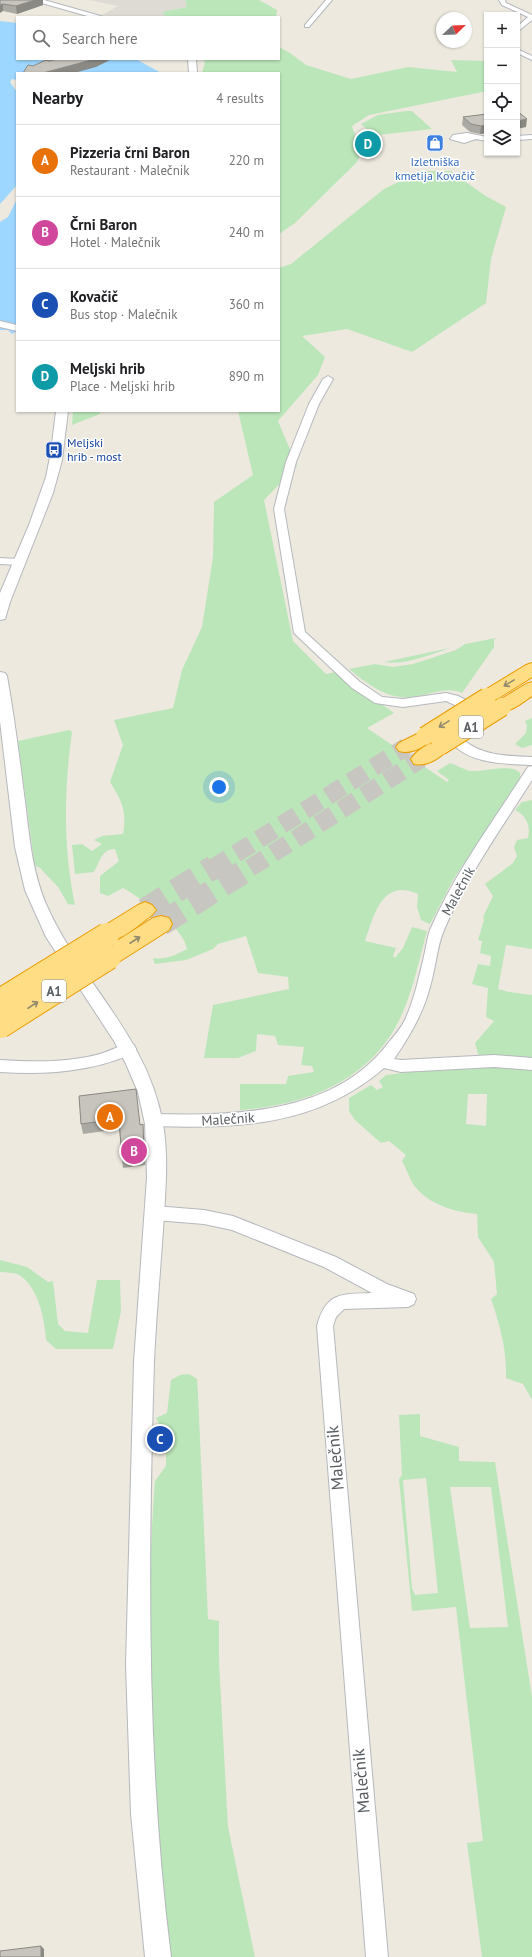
<!DOCTYPE html>
<html lang="en">
<head>
<meta charset="utf-8">
<style>
  :root { --surface:#fff; --page:#f2f2f2; --text:#202124; --muted:#757577; --line:#e0e0e0; --accent:#f12d21 }
  body { margin:0; font-family:"PT Sans",sans-serif; background:var(--page); color:var(--text) }
  .controls { position:absolute; right:12px; top:12px; display:grid; overflow:hidden; border-radius:0px; box-shadow:0 1px 3px #0004 }
  .controls button { width:36px; height:36px; display:grid; place-items:center; padding:0; border:0; border-bottom:1px solid var(--line); background:var(--surface); color:var(--text); font:20px sans-serif }
  .compass { position:absolute; left:436px; top:12px; width:36px; height:36px; border-radius:50%; background:var(--surface); box-shadow:0 1px 3px #0004; rotate:67deg }
  .you { position:absolute; left:219px; top:787px; width:14px; height:14px; margin:-10px; border:3px solid #fff; border-radius:50%; background:#1a73e8; box-shadow:0 0 0 6px #1a73e833 }
  .badge { display:grid; place-items:center; width:26px; height:26px; border-radius:50%; background:var(--accent); color:#fff; font-size:13px; font-weight:700 }
  .pin { position:absolute; translate:-50% -50%; border:2px solid #fff; box-shadow:0 1px 4px #0006 }
  .list { margin:0; padding:0; list-style:none }
  h2 { display:flex; justify-content:space-between; align-items:center; height:52px; margin:0; padding:0 16px; font-size:17px }
  h2 small { font-size:13px; font-weight:400; color:var(--muted) }
  .list li { display:grid; grid-template-columns:26px 1fr auto; gap:12px; align-items:center; box-sizing:border-box; height:72px; padding:0 16px; border-top:1px solid var(--line) }
  .list b { display:block; font-size:15px; white-space:nowrap }
  .list p { margin:0; font-size:13px; white-space:nowrap; color:var(--muted) }
  .list em { font-size:13px; font-style:normal; color:var(--muted) }
  .icon { flex:none; width:22px; height:22px; fill:none; stroke:currentColor; stroke-width:2; stroke-linecap:round; stroke-linejoin:round }
  .map { position:relative; flex:none; width:532px; height:1957px; overflow:hidden }
  .search { position:absolute; background:var(--surface); box-shadow:0 1px 3px #0004; left:16px; top:16px; width:264px; height:44px; display:flex; align-items:center; gap:10px; box-sizing:border-box; padding:0 14px; border-radius:0px; color:var(--muted); font-size:15px }
  .panel { position:absolute; background:var(--surface); box-shadow:0 1px 3px #0004; left:16px; top:72px; width:264px; height:340px; border-radius:0px }
  .map>svg:first-child { display:block }
  .industrial { fill:#dddbd4 }
  .green { fill:#bbe6ba; fill-rule:evenodd }
  .water { fill:#9dd6ff }
  .lines { fill:none; stroke-linecap:round; stroke-linejoin:round }
  .motorway-tunnel-far1 { stroke:#c8c6c0; stroke-width:18; stroke-dasharray:18 9; stroke-linecap:butt }
  .motorway-tunnel { stroke:#c8c6c0; stroke-width:24; stroke-dasharray:24 12; stroke-linecap:butt }
  .minor-casing { stroke:#b5b8bd; stroke-width:2 }
  .tertiary-casing { stroke:#b5b8bd; stroke-width:2 }
  .motorway-casing { stroke:#ec9d00; stroke-width:2 }
  .minor { fill:#fff; fill-rule:evenodd }
  .tertiary { fill:#fff; fill-rule:evenodd }
  .motorway { fill:#ffdd84; fill-rule:evenodd }
  .motorway-bridge-far1-casing { stroke:#ec9d00; stroke-width:20; stroke-linecap:butt }
  .motorway-bridge-casing { stroke:#ec9d00; stroke-width:26; stroke-linecap:butt }
  .motorway-bridge-far1 { stroke:#ffdd84; stroke-width:18 }
  .motorway-bridge { stroke:#ffdd84; stroke-width:24 }
  .wall { fill:#aba9a3 }
  .shaded-wall { fill:#8b8984 }
  .building { fill:#c7c4bd; stroke:#8b8984 }
  .oneway { stroke:#928a6d }
  .labels { text-anchor:middle; stroke-width:3; stroke-linejoin:round; paint-order:stroke }
  .far-shop-label { font-size:12px; fill:#366cbe; stroke:#fff }
  .far-transit-label { font-size:12px; fill:#164399; stroke:#fff; text-anchor:start }
  .shield { fill:#fff; stroke:#8a8e90; stroke-width:1 }
  .shield-label { font-size:13px; font-weight:bold; fill:#585d61 }
  .street-label { font-size:14px; fill:#585d61; stroke:#fff }
  .near-street-label { font-size:17px; fill:#585d61; stroke:#fff }
</style>
</head>
<body>
<div class="map">
<svg width="532" height="1957" viewBox="0 0 532 1957">
  <rect width="100%" height="100%" fill="#ede9df"/>
  <path class="industrial" d="M89,0H185L187,7L163,12L167,17H109L102,15L118,6Z"/>
  <g class="green">
    <path d="M185,0H259L277,10L276,17H167L162,12L187,7Z"/>
    <path d="M279,47L290,53L306,65L351,79L408,67L457,72L451,60L486,61L487,91L369,115L352,126L361,153L357,162L295,223L279,234V73H202V72L205,63L203,59H279Z"/>
    <path d="M406,111H412L432,129L378,135H373L361,124L378,115Z"/>
    <path d="M421,171H451L484,195L506,207L491,259L486,303L412,352L347,329L302,336L325,357L318,375L278,421L297,466L264,500L293,641L326,674L336,672L394,713L367,728L447,782L449,780L437,771L450,763C457,765 464,770 471,771C483,772 511,763 520,773V778L453,880L430,924L421,920L417,907L418,894C382,878 374,915 365,941L396,948L393,956L395,958L403,948L412,927L427,931C420,956 415,982 405,1007C378,1077 311,1105 240,1110V1084H286L288,1076L314,1072L312,1066L301,1065L304,1047L278,1045L275,1036L257,1034L256,1051L238,1058H204L213,1005L289,989L288,977L258,973L246,936L218,944L213,949L186,960L155,964L153,958C165,960 176,955 187,949C183,926 142,899 123,888L108,896L100,893V876L119,861L115,849C101,849 100,862 94,872L75,874L72,845L82,844L92,851L102,844L94,840L102,836L123,834C127,811 122,801 110,782L123,745L114,720L173,708L182,670L202,627L213,557L214,502L253,475L238,411H279V268L291,264L384,189Z"/>
    <path d="M73,411H101L100,414L72,425Z"/>
    <path d="M496,638L494,640V647L462,693C446,684 419,700 401,697C381,695 364,681 349,669L375,664L393,667L413,664L456,650L465,644Z"/>
    <path d="M450,648C429,655 407,665 384,662Z"/>
    <path d="M532,718V745L522,748L515,744L526,733L527,726L525,721Z"/>
    <path d="M69,730L72,732C64,789 63,848 75,905L68,904L58,887L40,868L36,866L34,861L18,741Z"/>
    <path d="M532,800V949L506,945L498,989L509,992L532,995V1060L479,1057L475,1043L494,1021L486,1017L488,988L472,984L478,964L490,966L491,956L480,953L482,941L478,940L484,920L483,917L493,896L485,884L513,863L517,856L514,847L517,840L528,838C531,826 526,815 515,810L522,802Z"/>
    <path d="M477,1064L532,1068V1400L523,1384L506,1378C507,1350 500,1326 491,1299L497,1294L494,1262L478,1237L477,1214C454,1212 427,1204 413,1184C409,1177 406,1168 402,1161L406,1155L389,1141L381,1143L355,1120L349,1111V1098L371,1085L377,1090L383,1087L379,1081L386,1075ZM468,1094H487L486,1126L466,1124Z"/>
    <path d="M0,1260L27,1267L48,1282L53,1281L58,1324L65,1331L88,1333L97,1280H120L121,1311L113,1349H56L46,1340C45,1320 38,1286 19,1275C14,1272 5,1273 0,1272Z"/>
    <path d="M189,1374L197,1379L198,1394L208,1619L219,1621V1662L228,1827L255,1957H171C150,1801 143,1638 155,1481L166,1466V1437L156,1418L167,1413L171,1380L180,1375Z"/>
    <path d="M420,1414V1436L459,1447V1461L495,1462L532,1697V1957H482L467,1843L483,1841L456,1607L412,1611L399,1479L402,1475L399,1415ZM426,1478L438,1593L415,1595L412,1588L403,1480ZM450,1487H491L508,1627L470,1628Z"/>
  </g>
  <g class="water">
    <path d="M0,21L17,23V59H136L161,73H17V80L12,79L10,82L17,92V185L0,204Z"/>
    <path d="M17,199V331L12,334L8,330H0V222L8,217Z"/>
  </g>
  <g class="lines">
    <g class="motorway-tunnel-far1">
      <path d="M213,868L406,747"/>
      <path d="M250,868L421,759"/>
    </g>
    <g class="motorway-tunnel">
      <path d="M145,910L214,867"/>
      <path d="M161,924L251,867"/>
    </g>
    <defs>
      <g id="minor">
        <path d="M326,0H332L309,27H305V25Z"/>
        <path d="M499,0H505L506,3L532,15V20L517,32V27L528,17L502,5Z"/>
        <path d="M517,49L532,56V60L517,53Z"/>
        <path d="M467,133L487,137V141L476,139L464,143L450,139L453,135Z"/>
        <path d="M532,135V139L517,140V136Z"/>
        <path d="M328,376L333,379L319,404L296,462L284,509L305,632L360,682L382,697L403,699L446,693L458,696L476,705L483,713L481,716H473L468,711L446,701L403,707L375,703L352,688L294,633L274,509L286,462L309,404L323,379Z"/>
        <path d="M0,558L19,559L24,562L19,565L0,564Z"/>
        <path d="M458,726L464,730L461,738C481,756 507,756 532,757V765C506,764 465,764 449,739L452,729Z"/>
        <path d="M532,766V780C501,829 467,876 444,930C437,946 436,966 431,983C424,1012 411,1034 394,1059L401,1060L494,1055L532,1058V1070L494,1067L401,1072L384,1068C317,1126 238,1129 154,1126L149,1124L146,1120L149,1116L154,1114C236,1116 336,1114 389,1042C395,1035 401,1028 405,1020C414,1000 419,978 424,956C426,948 427,938 430,930C455,872 494,820 528,767Z"/>
        <path d="M129,1043L134,1045L136,1049L134,1053C91,1072 47,1075 0,1072V1060C33,1062 67,1063 100,1054C110,1051 119,1046 129,1043Z"/>
        <path d="M155,1206L204,1210L233,1216L336,1257L387,1284L414,1294L416,1299L414,1304L408,1307L344,1309L336,1317L333,1326L388,1957H366L317,1326C326,1292 341,1294 372,1293L324,1267L232,1230L204,1224L155,1220L149,1218L147,1213L149,1208Z"/>
      </g>
      <g id="tertiary">
        <path d="M31,0H44L104,17H91Z"/>
        <path d="M188,59H196L197,73H189Z"/>
        <path d="M0,321L17,325V331L0,327Z"/>
        <path d="M56,411H68L62,460L53,493L10,602L5,619L0,620V593L29,525L46,477L51,452Z"/>
        <path d="M0,672L5,673L7,676C14,715 19,754 24,794C29,831 31,869 46,904C80,982 148,1036 163,1124C169,1159 165,1195 163,1230C160,1274 156,1318 154,1362C148,1561 146,1759 171,1957H145L131,1814L126,1665L134,1362L147,1177L145,1124L138,1092L126,1064L114,1041L46,937L25,890L15,847L0,721Z"/>
      </g>
      <g id="motorway">
        <path d="M532,663V677L494,701L487,703L480,701L478,697L480,693L526,665Z"/>
        <path d="M532,682V696C521,703 509,715 495,711L493,707L495,703L526,684Z"/>
        <path d="M425,730L432,732L434,736C428,746 411,755 399,751L396,747L399,743Z"/>
        <path d="M440,740L447,742L450,746C443,757 427,767 414,764L411,759C417,750 430,742 440,740Z"/>
        <path d="M145,902L152,905L156,910L152,915C138,925 117,946 99,941L96,935L99,929L138,905Z"/>
        <path d="M161,916L169,918L172,924L169,930L117,963L109,965L101,963L98,957L101,951L153,918Z"/>
      </g>
    </defs>
    <use href="#minor" class="minor-casing"/>
    <use href="#tertiary" class="tertiary-casing"/>
    <use href="#motorway" class="motorway-casing"/>
    <use href="#minor" class="minor"/>
    <use href="#tertiary" class="tertiary"/>
    <use href="#motorway" class="motorway"/>
    <defs>
      <g id="motorway-bridge-far1">
        <path d="M425,736L487,697"/>
        <path d="M440,746L502,707"/>
      </g>
      <g id="motorway-bridge">
        <path d="M0,1001L107,935"/>
        <path d="M0,1026L109,957"/>
      </g>
    </defs>
    <use href="#motorway-bridge-far1" class="motorway-bridge-far1-casing"/>
    <use href="#motorway-bridge" class="motorway-bridge-casing"/>
    <use href="#motorway-bridge-far1" class="motorway-bridge-far1"/>
    <use href="#motorway-bridge" class="motorway-bridge"/>
  </g>
  <g class="wall">
    <path d="M0,0H43V5L17,14L3,11Z"/>
    <path d="M487,114V133L480,134L470,132L462,125L463,117Z"/>
    <path d="M79,1096L140,1125L144,1134L145,1165L123,1168L119,1129L83,1134L81,1124Z"/>
  </g>
  <g class="shaded-wall">
    <path d="M35,0H43V5L17,14L16,6Z"/>
    <path d="M3,4V11L0,13V5Z"/>
    <path d="M95,59H112L96,67L74,73H43Z"/>
    <path d="M527,119L526,127L517,129V121Z"/>
    <path d="M487,125V133L480,134L481,126Z"/>
    <path d="M143,1124L144,1134L145,1165L144,1155Z"/>
    <path d="M41,1946L44,1949V1957H41Z"/>
  </g>
  <g class="building">
    <path d="M0,0H35L16,6L3,4L0,5Z"/>
    <path d="M57,59H95L43,73H23L28,65L33,66L46,60L49,61Z"/>
    <path d="M517,111L527,119L517,121Z"/>
    <path d="M487,114V125L481,126L471,124L463,117Z"/>
    <path d="M136,1089L140,1125L143,1124L144,1155L122,1158L119,1119L81,1124L79,1096Z"/>
    <path d="M41,1946V1957H0V1951Z"/>
  </g>
  <defs><path id="oneway-shaft" d="M-6 0H5M1.5-3L5.5 0L1.5 3" fill="none" stroke-width="1.6" stroke-linecap="round" stroke-linejoin="round"/></defs>
  <g class="oneway">
    <use href="#oneway-shaft" transform="translate(509 683) rotate(149)"/>
    <use href="#oneway-shaft" transform="translate(444 724) rotate(148)"/>
    <use href="#oneway-shaft" transform="translate(135 940) rotate(-33)"/>
    <use href="#oneway-shaft" transform="translate(33 1005) rotate(-33)"/>
  </g>
  <defs>
    <symbol id="shop-square" viewBox="-11 -11 22 22"><rect x="-9" y="-9" width="18" height="18" rx="4" fill="#3f7fe0" stroke="#fff"/><path d="M-5-2.5h2.3a2.7 3.5 0 0 1 5.4 0H5L5.5 6h-11ZM-1.5-2.5h3a1.5 2.3 0 0 0-3 0Z" fill="#fff"/></symbol>
    <symbol id="bus-square" viewBox="-11 -11 22 22"><rect x="-9" y="-9" width="18" height="18" rx="4" fill="#1a4fb4" stroke="#fff"/><path d="M-5-6H5V4H4V6H2V4H-2V6H-4V4H-5ZM-3.5-4V0h7V-4ZM-3.5 1.2v1.5H-2V1.2ZM2 1.2v1.5H3.5V1.2Z" fill="#fff"/></symbol>
  </defs>
  <g fill-rule="evenodd">
    <use href="#shop-square" x="425" y="133" width="20" height="20"/>
    <use href="#bus-square" x="44" y="440" width="20" height="20"/>
  </g>
  <g class="labels">
    <g class="far-shop-label">
      <text x="435" y="166">Izletniška<tspan x="435" dy="14">kmetija Kovačič</tspan></text>
    </g>
    <g class="far-transit-label">
      <text x="67" y="447">Meljski<tspan x="67" dy="14">hrib - most</tspan></text>
    </g>
    <g class="shield">
      <rect x="459" y="716" width="24" height="22" rx="3"/>
      <rect x="42" y="980" width="24" height="22" rx="3"/>
    </g>
    <g class="shield-label">
      <text x="471" y="732">A1</text>
      <text x="54" y="996">A1</text>
    </g>
    <g class="street-label">
      <text transform="translate(458 891) rotate(-61)" y="5">Malečnik</text>
      <text transform="translate(228 1119) rotate(-4)" y="5">Malečnik</text>
    </g>
    <g class="near-street-label">
      <text transform="translate(335 1458) rotate(-95)" y="6">Malečnik</text>
      <text transform="translate(361 1781) rotate(-95)" y="6">Malečnik</text>
    </g>
  </g>
</svg>
<div class="controls">
<button>+</button>
<button>−</button>
<button><svg class="icon" aria-label="locate" viewBox="0 0 24 24"><circle cx="12" cy="12" r="6"/><path d="M12 2v4M12 18v4M2 12h4M18 12h4"/></svg></button>
<button><svg class="icon" aria-label="layers" viewBox="0 0 24 24"><path d="M12 4l9 5-9 5-9-5zM3 14l9 5 9-5"/></svg></button>
</div>
<svg class="compass" viewBox="-18 -18 36 36"><path d="M0-13l5 13h-10z" fill="#e53935"/><path d="M0 13l5-13h-10z" fill="#757577"/></svg>
<div class="you"></div>
<div class="pin badge" style="left:110px;top:1117px;background:#e8710a">A</div>
<div class="pin badge" style="left:134px;top:1151px;background:#d1479c">B</div>
<div class="pin badge" style="left:160px;top:1439px;background:#1a4fb4">C</div>
<div class="pin badge" style="left:368px;top:144px;background:#0f9aa8">D</div>
<div class="search"><svg class="icon" aria-label="search" viewBox="0 0 24 24"><circle cx="10" cy="10" r="6"/><path d="M15 15l6 6"/></svg>Search here</div>
<section class="panel">
<h2>Nearby<small>4 results</small></h2>
<ul class="list">
<li><span class="badge" style="background:#e8710a">A</span><div><b>Pizzeria črni Baron</b><p>Restaurant · Malečnik</p></div><em>220 m</em></li>
<li><span class="badge" style="background:#d1479c">B</span><div><b>Črni Baron</b><p>Hotel · Malečnik</p></div><em>240 m</em></li>
<li><span class="badge" style="background:#1a4fb4">C</span><div><b>Kovačič</b><p>Bus stop · Malečnik</p></div><em>360 m</em></li>
<li><span class="badge" style="background:#0f9aa8">D</span><div><b>Meljski hrib</b><p>Place · Meljski hrib</p></div><em>890 m</em></li>
</ul>
</section>
</div>
</body>
</html>
